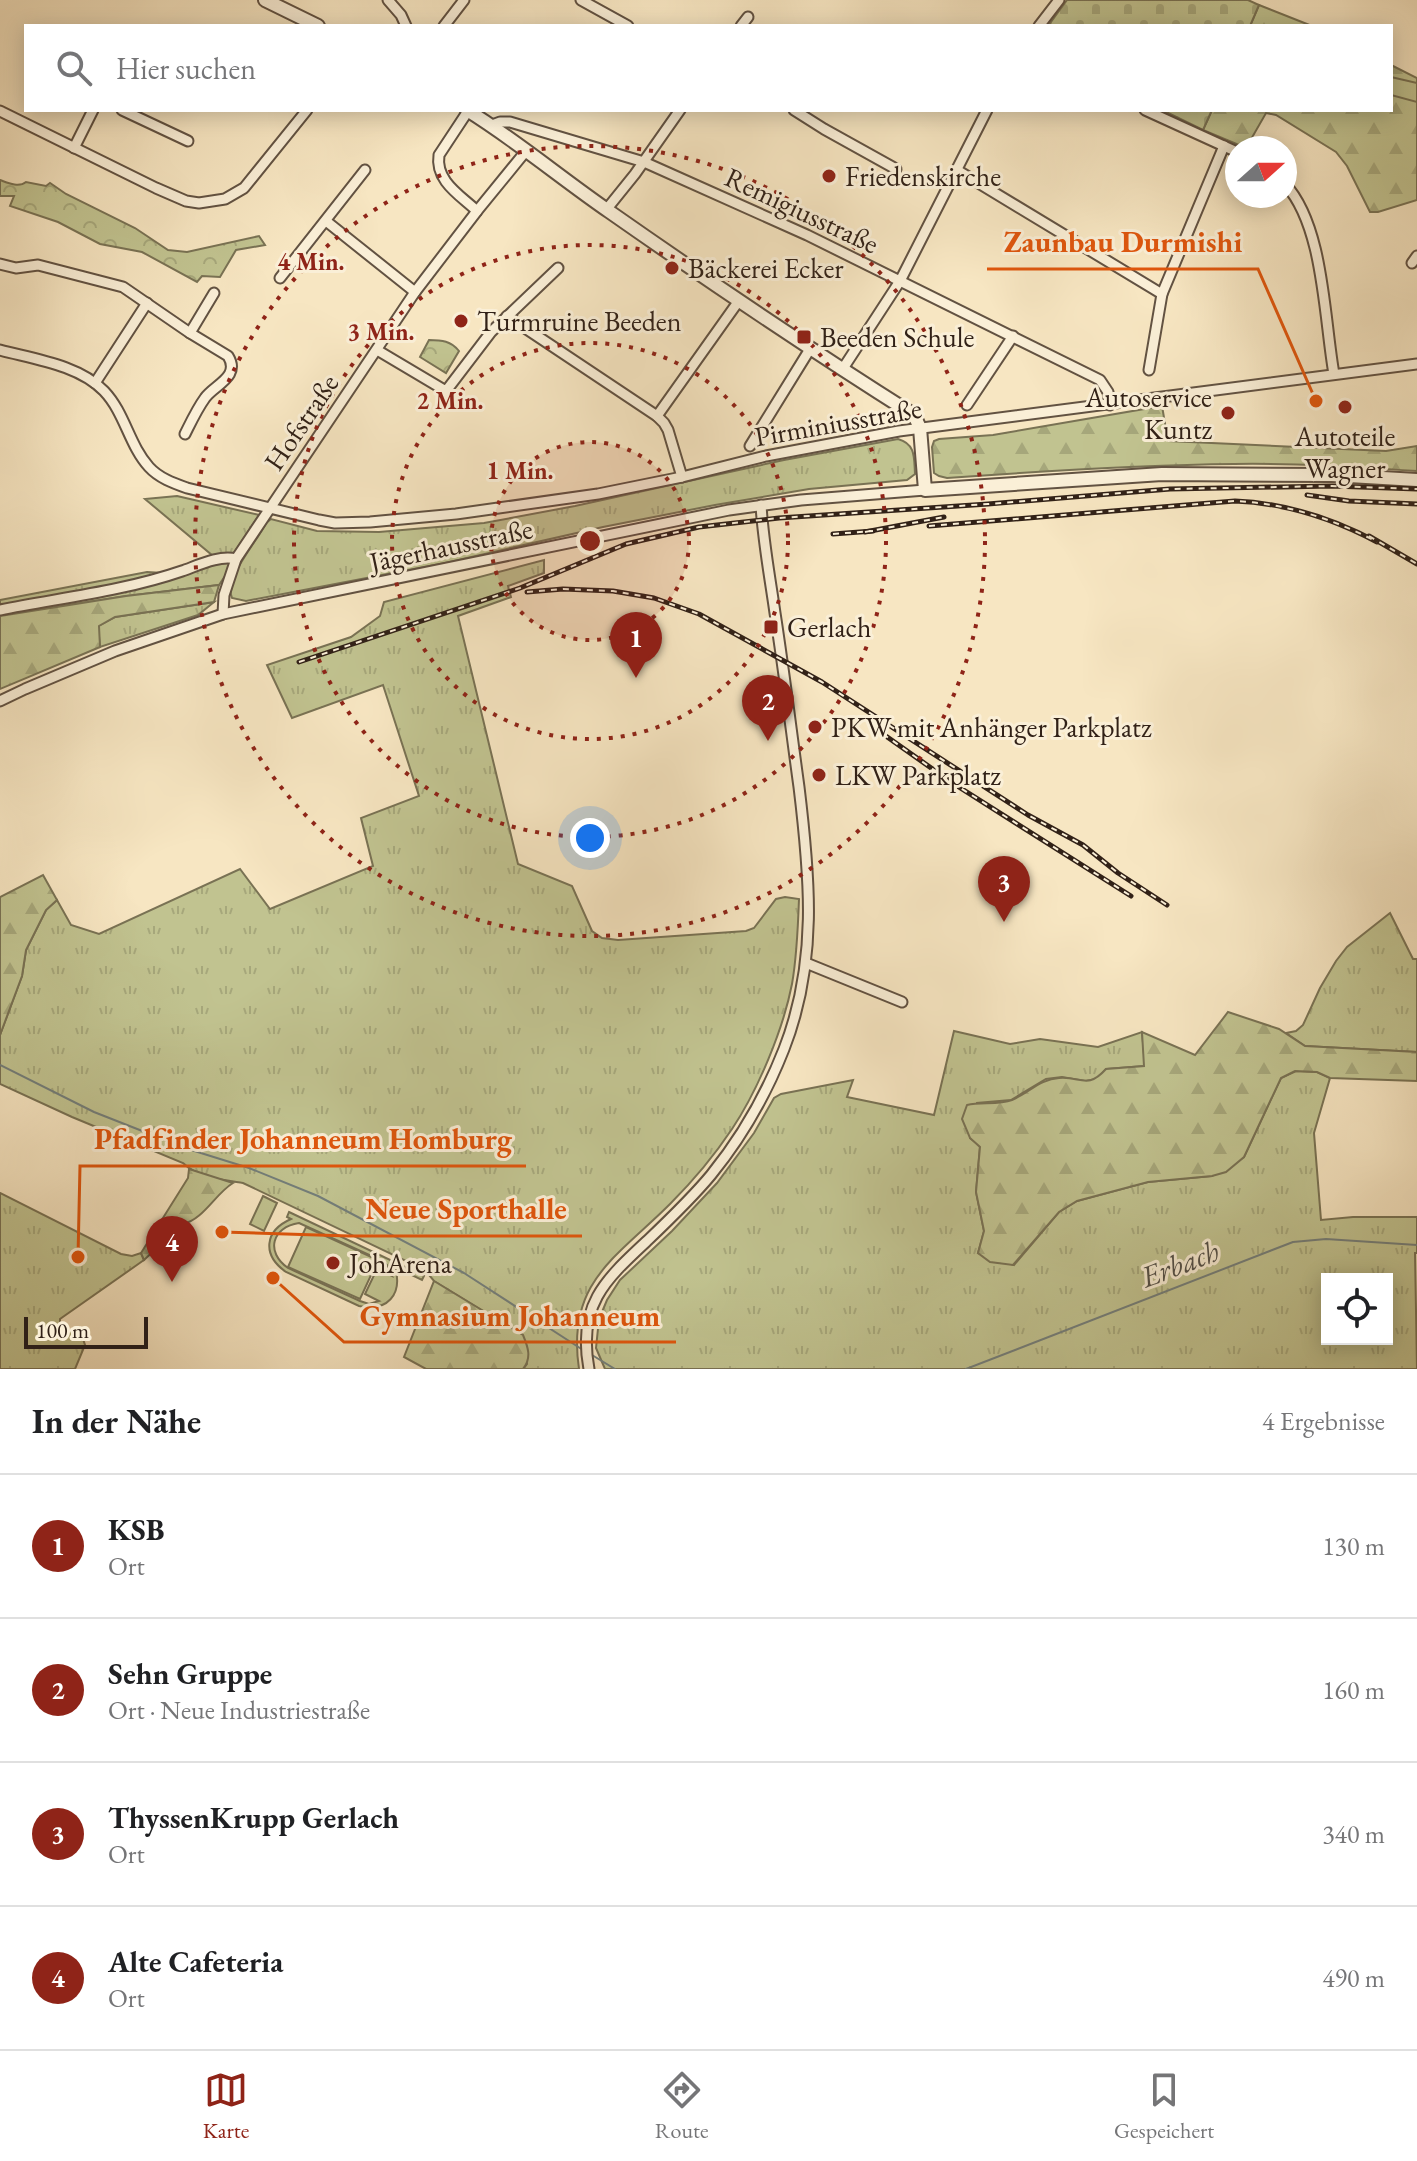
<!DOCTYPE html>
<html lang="de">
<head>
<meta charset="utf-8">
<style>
  :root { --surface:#fff; --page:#f6f6f6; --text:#202124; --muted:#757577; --line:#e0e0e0; --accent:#8f2418 }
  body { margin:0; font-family:"EB Garamond",serif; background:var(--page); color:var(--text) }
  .controls { position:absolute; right:24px; bottom:24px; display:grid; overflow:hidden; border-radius:0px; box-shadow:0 4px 20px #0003 }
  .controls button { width:72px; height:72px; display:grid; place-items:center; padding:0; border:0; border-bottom:2px solid var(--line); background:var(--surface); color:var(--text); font:40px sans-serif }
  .compass { position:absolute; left:1225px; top:136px; width:72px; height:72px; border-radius:50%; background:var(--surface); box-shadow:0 4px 20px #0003; rotate:69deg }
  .scale { position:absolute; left:24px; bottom:20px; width:124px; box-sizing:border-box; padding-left:8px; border:4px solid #312117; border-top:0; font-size:22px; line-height:28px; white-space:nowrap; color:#312117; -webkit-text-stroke:6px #faefd7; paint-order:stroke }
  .you { position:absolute; left:590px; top:838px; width:28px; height:28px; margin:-20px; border:6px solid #fff; border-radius:50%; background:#1a73e8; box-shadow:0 0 0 12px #1a73e833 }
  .badge { display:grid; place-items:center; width:52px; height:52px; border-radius:50%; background:var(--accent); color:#fff; font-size:26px; font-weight:700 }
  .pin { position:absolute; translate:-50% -66px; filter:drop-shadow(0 2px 4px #0008) }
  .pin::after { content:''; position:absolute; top:42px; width:28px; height:24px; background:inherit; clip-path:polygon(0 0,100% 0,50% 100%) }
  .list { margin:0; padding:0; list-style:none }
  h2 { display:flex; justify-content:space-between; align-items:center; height:104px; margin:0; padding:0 32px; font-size:34px }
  h2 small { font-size:26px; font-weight:400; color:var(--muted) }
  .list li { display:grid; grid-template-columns:52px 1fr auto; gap:24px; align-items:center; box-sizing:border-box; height:144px; padding:0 32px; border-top:2px solid var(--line) }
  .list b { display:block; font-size:30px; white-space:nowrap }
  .list p { margin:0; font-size:26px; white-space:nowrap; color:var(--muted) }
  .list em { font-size:26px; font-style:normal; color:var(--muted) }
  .icon { flex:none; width:44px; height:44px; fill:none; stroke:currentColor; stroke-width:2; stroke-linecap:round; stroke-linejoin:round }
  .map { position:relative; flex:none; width:1417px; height:1369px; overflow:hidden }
  .search { position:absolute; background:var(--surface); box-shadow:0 4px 20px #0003; left:24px; right:24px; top:24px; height:88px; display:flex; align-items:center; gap:20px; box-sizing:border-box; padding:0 28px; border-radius:0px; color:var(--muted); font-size:30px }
  .sheet { height:680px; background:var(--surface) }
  nav { display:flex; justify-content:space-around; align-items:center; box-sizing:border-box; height:112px; border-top:2px solid var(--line); background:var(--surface); font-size:22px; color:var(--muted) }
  nav a { display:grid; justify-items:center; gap:4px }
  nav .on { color:var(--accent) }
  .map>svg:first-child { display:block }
  .grass { fill:url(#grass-tufts); stroke:#797254; stroke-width:2; fill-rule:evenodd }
  .forest { fill:url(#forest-firs); stroke:#797254; stroke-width:2 }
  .cemetery { fill:url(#cemetery-stones); stroke:#797254; stroke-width:2 }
  .park { fill:url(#park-crowns); stroke:#797254; stroke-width:2 }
  .pitch { fill:#c1c390; stroke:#797254; stroke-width:2; fill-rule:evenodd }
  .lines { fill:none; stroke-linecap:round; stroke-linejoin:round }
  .stream { stroke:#747f7b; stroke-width:2 }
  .minor-casing { stroke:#625242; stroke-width:13 }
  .tertiary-casing { stroke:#625242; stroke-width:16 }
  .minor { stroke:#faefd7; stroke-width:9 }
  .tertiary { stroke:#faefd7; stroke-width:12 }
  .rail-casing { stroke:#312117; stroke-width:5 }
  .rail { stroke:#faefd7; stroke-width:2; stroke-dasharray:6; stroke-linecap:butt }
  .ring { fill:none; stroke:#8f2418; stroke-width:4; stroke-dasharray:4 8 }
  .poi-dot { fill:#8f2418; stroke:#faefd7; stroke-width:3 }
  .labels { text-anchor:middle; stroke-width:6; stroke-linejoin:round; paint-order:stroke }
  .poi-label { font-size:28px; fill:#312117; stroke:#faefd7; text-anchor:start }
  .street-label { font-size:28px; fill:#312117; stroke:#faefd7 }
  .water-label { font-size:30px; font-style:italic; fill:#535049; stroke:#faefd7 }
  .centre { fill:#8f2418; stroke:#faefd7; stroke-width:4 }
  .ring-label { font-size:24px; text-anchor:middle; font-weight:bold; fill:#8f2418; stroke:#faefd7; stroke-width:6; stroke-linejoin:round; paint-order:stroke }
  .leader { fill:none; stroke:#df560d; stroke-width:3 }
  .callout-dot { fill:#df560d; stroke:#faefd7; stroke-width:3 }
  .callout-label { font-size:30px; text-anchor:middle; font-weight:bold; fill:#df560d; stroke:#faefd7; stroke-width:6; stroke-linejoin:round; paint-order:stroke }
</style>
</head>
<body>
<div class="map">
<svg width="1417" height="1369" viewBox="0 0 1417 1369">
  <defs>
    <pattern id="grass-tufts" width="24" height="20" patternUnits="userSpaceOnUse" patternTransform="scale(2)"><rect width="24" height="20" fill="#c1c390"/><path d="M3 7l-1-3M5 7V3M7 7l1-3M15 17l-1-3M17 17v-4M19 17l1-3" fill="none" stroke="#a6a77b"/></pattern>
    <pattern id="forest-firs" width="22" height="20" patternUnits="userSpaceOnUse" patternTransform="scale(2)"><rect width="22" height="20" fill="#c1c390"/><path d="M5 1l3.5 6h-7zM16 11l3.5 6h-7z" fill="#a6a77b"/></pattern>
    <pattern id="cemetery-stones" width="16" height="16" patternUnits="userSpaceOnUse" patternTransform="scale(2)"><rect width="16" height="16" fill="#c1c390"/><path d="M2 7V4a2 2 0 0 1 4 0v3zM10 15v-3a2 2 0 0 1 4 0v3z" fill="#a6a77b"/></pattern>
    <pattern id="park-crowns" width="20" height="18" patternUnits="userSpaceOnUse" patternTransform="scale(2)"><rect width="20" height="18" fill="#c1c390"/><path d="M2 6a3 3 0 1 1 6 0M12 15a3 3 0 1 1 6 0" fill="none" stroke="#a6a77b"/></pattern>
  </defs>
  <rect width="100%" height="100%" fill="#f7e6c2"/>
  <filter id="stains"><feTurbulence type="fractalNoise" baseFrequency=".0025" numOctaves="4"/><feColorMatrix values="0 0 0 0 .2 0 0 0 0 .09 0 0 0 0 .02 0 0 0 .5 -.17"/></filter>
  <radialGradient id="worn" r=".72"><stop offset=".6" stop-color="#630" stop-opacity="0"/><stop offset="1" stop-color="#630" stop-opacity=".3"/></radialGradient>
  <g class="grass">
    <path d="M898,439C916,444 914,458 915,474L907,480L809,489L715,505L603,527L445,563L246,601L232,598C223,579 257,542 266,523L271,519L317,531L379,532L484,523L575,506L784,460Z"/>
    <path d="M177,496L259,515L234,553L225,576L219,585L126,596L0,616V600L147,572L164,573L213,556L145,499Z"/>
    <path d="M544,560V573L508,586L511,597L458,616L518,864L572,886L592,931L602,938L618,940L746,931L754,928L776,899L785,897L799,899C798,927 797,956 792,984C783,1030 758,1090 732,1129C714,1156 693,1181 670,1204C616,1258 566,1282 579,1369H523L527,1364L522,1335L434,1281L425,1270L243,1183C223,1180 198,1178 183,1163L72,1117L0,1084V1035L22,976L26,950L46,910L57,900L71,925L99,934L240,869L270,909L373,866L361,818L419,796L383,685L292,718L267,665L351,637L380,616L384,602Z"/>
    <path d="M214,602L198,615L100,647L98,626L115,617Z"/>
    <path d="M1390,913L1413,959H1417V1052L1305,1046L1286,1033L1296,1031L1303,1025L1320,988L1336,961L1347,947Z"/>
    <path d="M954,1031L1010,1044L1040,1039L1098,1047L1142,1032L1145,1066L1106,1069L1097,1079L1085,1081L1062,1077L1046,1079L1011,1100L977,1103L970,1138L980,1146L976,1192L984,1231L978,1253L1014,1265L1059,1212L1077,1201L1148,1182L1212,1176L1244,1157L1281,1078L1296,1071L1317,1072L1330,1078L1314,1133L1321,1220L1353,1217H1417V1253H1415L1417,1369H605L596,1348L599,1319L607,1300L620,1280L672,1231L717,1183L754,1133L774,1098L781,1094L853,1080L847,1097L934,1115ZM1327,1279H1387V1339H1327Z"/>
    <path d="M0,1193L121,1254L132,1256L141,1253L144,1260L60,1319V1324L83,1339L85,1345L75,1369H0Z"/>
  </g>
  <g class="forest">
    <path d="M1259,5L1312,26H1250Z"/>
    <path d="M1391,65L1417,78V200L1378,212H1370L1347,166L1336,152L1276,115L1266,113L1246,148L1203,130L1212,110H1391Z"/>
    <path d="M1162,406L1168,441L1386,451L1417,446V471C1356,467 1295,463 1234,464C1138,465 1043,471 947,478L939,476L934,473L932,447L934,441L939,439L993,435Z"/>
    <path d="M219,585L214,602L115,617L99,626L100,647L0,689V616L126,596Z"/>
    <path d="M43,875L57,900L46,910L26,950L22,976L0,1035V897Z"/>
    <path d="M1228,1012L1279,1029L1305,1046L1417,1052V1081L1330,1078L1317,1072L1295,1071L1281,1078L1244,1157L1226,1172L1212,1176L1148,1182L1077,1201L1059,1212L1013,1265L990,1262L978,1253L984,1231L976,1192L980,1147L970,1138L962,1119L967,1105C982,1102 999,1105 1012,1100C1029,1093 1040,1079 1059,1078C1081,1076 1087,1090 1106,1069L1144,1066L1142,1032L1195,1055Z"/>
    <path d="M189,1169L233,1183C215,1194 204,1219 183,1224L175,1237L161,1244L144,1260L141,1253L188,1178Z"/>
    <path d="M434,1281L523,1335C528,1347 532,1358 523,1369H426L404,1357Z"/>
  </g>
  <g class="cemetery">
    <path d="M1067,0H1248L1259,5L1250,26H1048Z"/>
    <path d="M1162,110H1212L1203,130Z"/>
  </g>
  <g class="park">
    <path d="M0,180C8,183 19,188 26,182L46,186L50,183L66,194L135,228L168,250L187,252L259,236L265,245L236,250L220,277L202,276L197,282L142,252L100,244L58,222L10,206L14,196H0Z"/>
    <path d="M429,340C442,340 451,341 459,351L446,373L420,357Z"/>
  </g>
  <g class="pitch">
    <path d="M1391,77L1417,83V102L1391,95Z"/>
    <path d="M263,1196L277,1203L264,1231L250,1224Z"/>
    <path d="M289,1212L424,1276L422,1280L395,1267C403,1295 387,1312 359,1306L286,1272C262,1255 264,1231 291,1219L287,1217ZM299,1223L378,1259L387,1265L392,1276L377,1269L365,1294L379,1301L369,1304L360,1301L288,1268C265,1252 272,1227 299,1223Z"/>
    <path d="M306,1227L378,1260L360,1299L288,1267Z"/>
  </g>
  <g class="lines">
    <g class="stream">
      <path d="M0,1065L94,1112L188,1149L249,1168L318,1196L464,1273L583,1350"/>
      <path d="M592,1355L615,1369"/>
      <path d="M966,1369L1293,1242L1326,1239L1417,1245"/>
    </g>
    <defs>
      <g id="minor">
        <path d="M388,0L401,15L406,26"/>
        <path d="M581,0L628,26"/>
        <path d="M444,26L464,0"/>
        <path d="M741,26L748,17"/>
        <path d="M1039,26L1059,0"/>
        <path d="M122,110L188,141"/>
        <path d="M794,110L824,129L896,169"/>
        <path d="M1145,110L1237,152"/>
        <path d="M0,111L156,188L186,201L199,203L225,199L244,188L307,110"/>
        <path d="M468,111L439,155C435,181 460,195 477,211"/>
        <path d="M492,125L500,122H510L644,162L807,235L1100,380L1108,392L1110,405"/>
        <path d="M74,148L93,110"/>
        <path d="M957,170L1162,294"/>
        <path d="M1285,184C1324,226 1324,318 1334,374"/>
        <path d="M606,210L635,174L680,110"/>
        <path d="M326,221L415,292"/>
        <path d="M1412,263L1417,256"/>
        <path d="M0,264L16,268L38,265L123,287L190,333L228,356C241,377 214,385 205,398C197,409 191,422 185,434"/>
        <path d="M280,278L365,170"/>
        <path d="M507,316L657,416L664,423L668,430L682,477"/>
        <path d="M190,333L214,293"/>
        <path d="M0,350C34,359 79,365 104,391C125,413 129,445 149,467C159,478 173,483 187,488L319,520L335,523L370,522L456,514L598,494L682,477L766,456L899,431L1417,364"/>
        <path d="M377,350L446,391L491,332L558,268"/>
        <path d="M842,370L900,281L987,110"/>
        <path d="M1149,370L1162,294L1224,146"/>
        <path d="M95,383L147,303"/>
        <path d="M967,405L1013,336"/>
        <path d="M657,416L738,302"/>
        <path d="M750,446L810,349"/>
        <path d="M0,610C60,598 124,591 182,571C199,565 219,555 236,559"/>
        <path d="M223,614L224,595L236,559L415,292L477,211L526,151"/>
        <path d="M0,701L25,689L115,651L223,614L729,510L801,500L925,490"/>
        <path d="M806,963L902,1002"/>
        <path d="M589,1369C577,1305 605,1280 648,1240C670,1219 692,1198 711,1175C742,1137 766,1095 784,1049C818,962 810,877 799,787C791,729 784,671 775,613C770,577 763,541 761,505"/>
      </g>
      <g id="tertiary">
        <path d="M265,0L318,26"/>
        <path d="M467,110C517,141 562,179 610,212C710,282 811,350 914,415L920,428L925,490L1162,474L1332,475L1417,480"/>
      </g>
    </defs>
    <use href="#minor" class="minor-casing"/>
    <use href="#tertiary" class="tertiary-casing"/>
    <use href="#minor" class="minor"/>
    <use href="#tertiary" class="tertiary"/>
    <defs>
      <g id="rail">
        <path d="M1307,495L1349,501L1417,504"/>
        <path d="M929,526L1235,501C1284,503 1334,519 1377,542"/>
        <path d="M865,532L944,517"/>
        <path d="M833,534L873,531"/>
        <path d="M1369,536L1417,564"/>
        <path d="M527,592L563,589L613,591L654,598L699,614L822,682L1028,815L1083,845L1118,873L1167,905"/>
        <path d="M299,662L520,588L626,544L699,527L779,518L988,504L1170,489L1332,486L1417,489"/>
        <path d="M883,734L951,782L1131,896"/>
      </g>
    </defs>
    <use href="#rail" class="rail-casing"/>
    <use href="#rail" class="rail"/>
  </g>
  <circle cx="590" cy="541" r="99" fill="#8f2418" fill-opacity=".12"/>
  <g class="ring">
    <circle cx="590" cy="541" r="99"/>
    <circle cx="590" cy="541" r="198"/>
    <circle cx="590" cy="541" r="296"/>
    <circle cx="590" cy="541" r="395"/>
  </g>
  <g class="poi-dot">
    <circle cx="829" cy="176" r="8"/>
    <circle cx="672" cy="268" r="8"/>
    <circle cx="461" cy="321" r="8"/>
    <rect x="796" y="329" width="16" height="16" rx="4"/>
    <circle cx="1345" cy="407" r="8"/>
    <circle cx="1228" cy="413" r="8"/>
    <rect x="763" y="619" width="16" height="16" rx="4"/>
    <circle cx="815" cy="727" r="8"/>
    <circle cx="819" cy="775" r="8"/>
    <circle cx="333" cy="1263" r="8"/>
  </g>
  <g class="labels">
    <g class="poi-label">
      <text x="845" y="186">Friedenskirche</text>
      <text x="688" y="278">Bäckerei Ecker</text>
      <text x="477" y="331">Turmruine Beeden</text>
      <text x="820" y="347">Beeden Schule</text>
      <text x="1212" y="407" text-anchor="end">Autoservice<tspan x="1212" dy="32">Kuntz</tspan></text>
      <text x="1345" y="446" text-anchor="middle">Autoteile<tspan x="1345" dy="32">Wagner</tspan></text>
      <text x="787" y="637">Gerlach</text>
      <text x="831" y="737">PKW mit Anhänger Parkplatz</text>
      <text x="835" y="785">LKW Parkplatz</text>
      <text x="349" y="1273">JohArena</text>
    </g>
    <g class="street-label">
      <text transform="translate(802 210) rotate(25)" y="10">Remigiusstraße</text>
      <text transform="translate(301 422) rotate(-56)" y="10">Hofstraße</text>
      <text transform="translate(838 422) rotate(-10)" y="10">Pirminiusstraße</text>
      <text transform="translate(451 545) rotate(-12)" y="10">Jägerhausstraße</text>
    </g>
    <g class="water-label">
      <text transform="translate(1180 1264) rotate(-21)" y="10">Erbach</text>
    </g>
  </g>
  <circle cx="590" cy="541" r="12" class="centre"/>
  <g class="ring-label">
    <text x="311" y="270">4 Min.</text>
    <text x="381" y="340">3 Min.</text>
    <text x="450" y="409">2 Min.</text>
    <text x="520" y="479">1 Min.</text>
  </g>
  <path class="leader" d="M1316 401L1258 269H987M78 1257L80 1166H526M222 1232L349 1236H582M273 1278L344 1342H676"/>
  <g class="callout-dot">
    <circle cx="1316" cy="401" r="8"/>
    <circle cx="78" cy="1257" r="8"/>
    <circle cx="222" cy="1232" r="8"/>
    <circle cx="273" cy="1278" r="8"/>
  </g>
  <g class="callout-label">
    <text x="1123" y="252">Zaunbau Durmishi</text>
    <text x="303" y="1149">Pfadfinder Johanneum Homburg</text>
    <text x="466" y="1219">Neue Sporthalle</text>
    <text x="510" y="1326">Gymnasium Johanneum</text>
  </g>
  <rect width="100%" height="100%" filter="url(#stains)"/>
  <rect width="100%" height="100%" fill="url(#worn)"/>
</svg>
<div class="controls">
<button><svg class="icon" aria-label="locate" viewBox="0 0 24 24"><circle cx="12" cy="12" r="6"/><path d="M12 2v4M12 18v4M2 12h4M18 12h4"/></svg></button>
</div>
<svg class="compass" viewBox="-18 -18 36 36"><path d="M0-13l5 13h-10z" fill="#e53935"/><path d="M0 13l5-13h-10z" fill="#757577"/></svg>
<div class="scale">100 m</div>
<div class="you"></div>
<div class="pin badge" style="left:636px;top:678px">1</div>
<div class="pin badge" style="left:768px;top:741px">2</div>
<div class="pin badge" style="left:1004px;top:922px">3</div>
<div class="pin badge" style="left:172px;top:1282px">4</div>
<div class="search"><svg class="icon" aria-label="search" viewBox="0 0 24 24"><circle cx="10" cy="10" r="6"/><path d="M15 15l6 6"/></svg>Hier suchen</div>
</div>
<section class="sheet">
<h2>In der Nähe<small>4 Ergebnisse</small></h2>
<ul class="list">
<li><span class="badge">1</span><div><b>KSB</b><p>Ort</p></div><em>130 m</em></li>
<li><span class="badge">2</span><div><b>Sehn Gruppe</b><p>Ort · Neue Industriestraße</p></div><em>160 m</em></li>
<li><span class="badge">3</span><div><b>ThyssenKrupp Gerlach</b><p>Ort</p></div><em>340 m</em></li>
<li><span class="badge">4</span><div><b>Alte Cafeteria</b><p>Ort</p></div><em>490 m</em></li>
</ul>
</section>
<nav>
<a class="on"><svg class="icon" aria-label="map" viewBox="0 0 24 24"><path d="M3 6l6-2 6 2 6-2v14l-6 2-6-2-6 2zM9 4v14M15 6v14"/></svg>Karte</a>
<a><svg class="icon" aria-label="directions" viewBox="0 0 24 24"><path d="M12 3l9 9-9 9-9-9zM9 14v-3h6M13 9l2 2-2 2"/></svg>Route</a>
<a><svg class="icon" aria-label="saved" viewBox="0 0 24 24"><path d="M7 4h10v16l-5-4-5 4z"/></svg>Gespeichert</a>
</nav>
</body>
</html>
